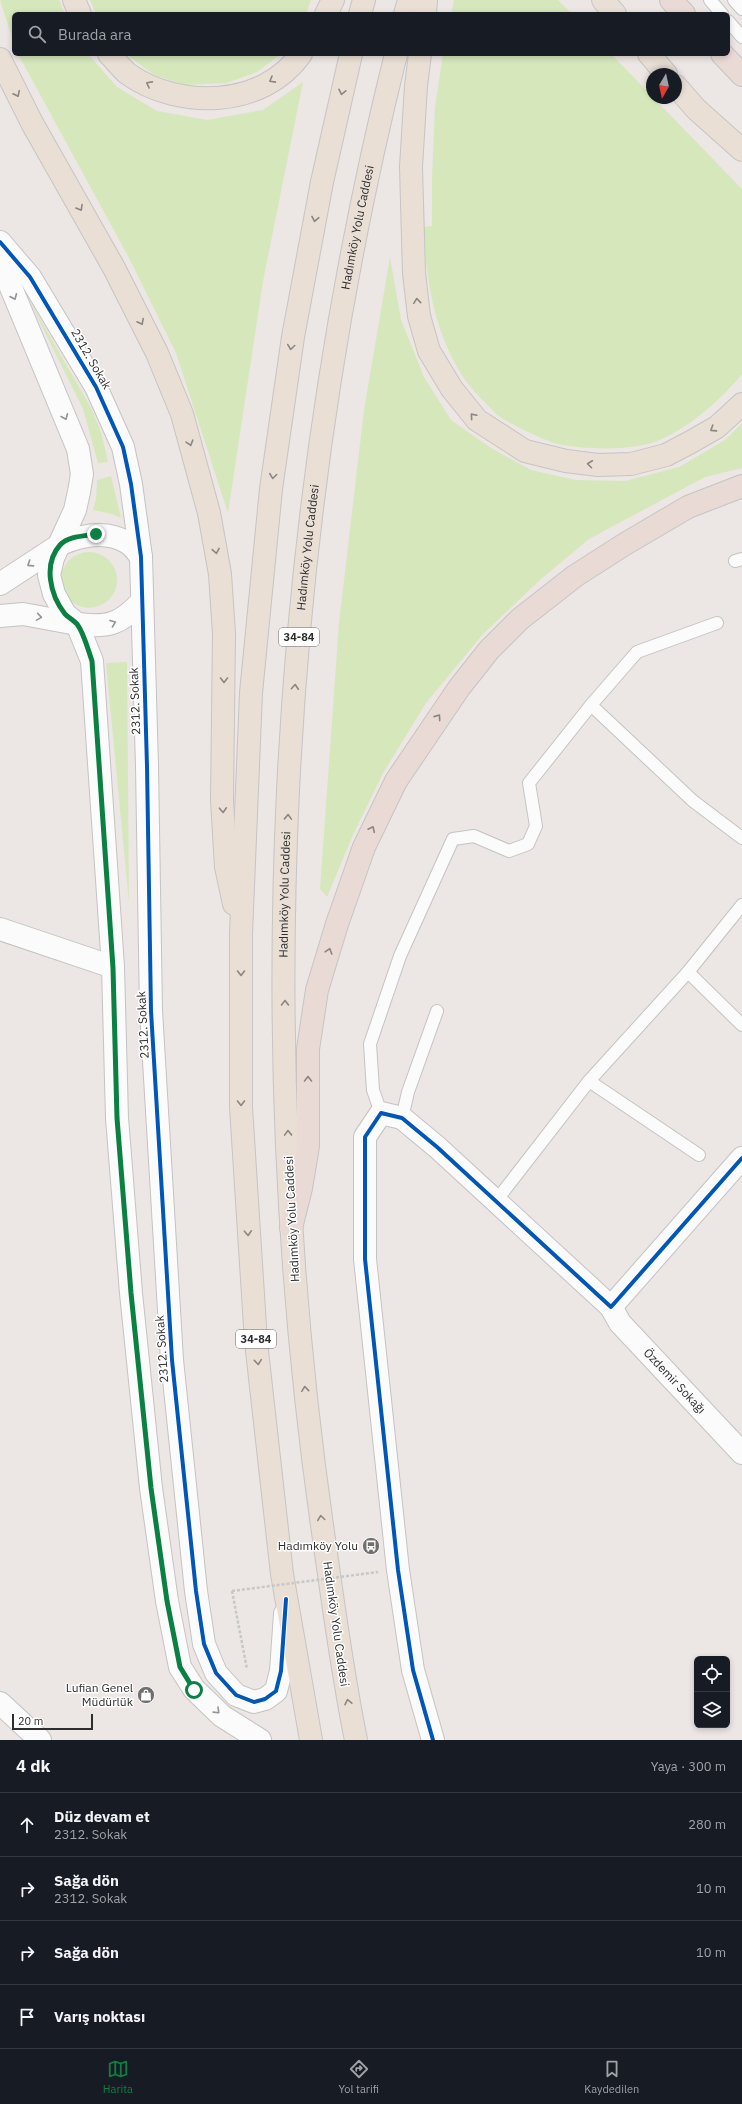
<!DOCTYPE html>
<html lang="tr">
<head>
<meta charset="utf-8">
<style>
  :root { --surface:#171b24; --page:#242831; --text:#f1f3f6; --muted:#9ea1a6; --line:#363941; --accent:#0b8043 }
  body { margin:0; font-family:"IBM Plex Sans",sans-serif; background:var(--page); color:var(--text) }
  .controls { position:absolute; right:12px; bottom:12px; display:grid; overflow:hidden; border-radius:6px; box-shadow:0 2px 6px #0003 }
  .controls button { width:36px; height:36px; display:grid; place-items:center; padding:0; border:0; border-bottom:1px solid var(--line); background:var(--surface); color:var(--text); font:20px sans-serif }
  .compass { position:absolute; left:646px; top:68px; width:36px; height:36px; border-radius:50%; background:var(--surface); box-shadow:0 2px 6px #0003; rotate:189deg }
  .scale { position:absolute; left:12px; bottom:10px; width:81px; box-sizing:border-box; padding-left:4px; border:2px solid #2e2e2e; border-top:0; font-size:11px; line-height:14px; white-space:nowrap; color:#2e2e2e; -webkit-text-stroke:3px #fff; paint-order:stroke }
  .stop { position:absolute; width:12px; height:12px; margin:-9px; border:3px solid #0b8043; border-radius:50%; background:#fff }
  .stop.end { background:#0b8043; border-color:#fff; box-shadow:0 1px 4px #0008 }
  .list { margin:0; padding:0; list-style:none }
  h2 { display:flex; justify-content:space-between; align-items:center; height:52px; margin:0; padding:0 16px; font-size:17px }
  h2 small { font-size:13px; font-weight:400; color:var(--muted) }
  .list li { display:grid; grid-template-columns:26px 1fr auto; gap:12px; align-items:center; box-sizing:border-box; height:64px; padding:0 16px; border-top:1px solid var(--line) }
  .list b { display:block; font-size:15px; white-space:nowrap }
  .list p { margin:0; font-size:13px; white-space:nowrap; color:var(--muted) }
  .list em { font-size:13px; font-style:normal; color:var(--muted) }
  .icon { flex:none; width:22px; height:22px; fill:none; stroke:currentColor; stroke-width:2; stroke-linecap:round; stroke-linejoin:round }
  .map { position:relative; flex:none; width:742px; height:1740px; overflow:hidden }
  .search { position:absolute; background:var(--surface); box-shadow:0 2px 6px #0003; left:12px; right:12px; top:12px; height:44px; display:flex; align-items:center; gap:10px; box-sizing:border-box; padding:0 14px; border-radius:6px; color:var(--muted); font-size:15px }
  .sheet { height:308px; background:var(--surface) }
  nav { display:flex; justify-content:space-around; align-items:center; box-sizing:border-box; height:56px; border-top:1px solid var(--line); background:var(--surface); font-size:11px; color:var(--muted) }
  nav a { display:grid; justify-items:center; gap:2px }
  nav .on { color:var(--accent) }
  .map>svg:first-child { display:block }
  .green { fill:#d7e7bc }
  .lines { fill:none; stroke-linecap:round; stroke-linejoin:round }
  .lane-casing { stroke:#c4c3c3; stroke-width:14 }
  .street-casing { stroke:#c4c3c3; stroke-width:24 }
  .secondary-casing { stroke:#c4c3c3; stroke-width:24 }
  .primary-casing { stroke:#c6c4c4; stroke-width:24 }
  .highway-casing { stroke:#c6c4c4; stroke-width:24 }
  .path { stroke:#c8c7c7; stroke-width:2.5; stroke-dasharray:3 2; stroke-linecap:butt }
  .lane { stroke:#fcfbfb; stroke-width:12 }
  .street { stroke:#fcfbfb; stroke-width:22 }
  .secondary { stroke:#fcfbfb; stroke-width:22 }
  .primary { stroke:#e9dfd5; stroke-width:22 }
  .highway { stroke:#eadad5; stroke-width:22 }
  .path-bridge { stroke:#c8c7c7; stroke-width:2.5; stroke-dasharray:3 2; stroke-linecap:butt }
  .cycleway-casing { stroke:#fff; stroke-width:6 }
  .cycleway { stroke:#0057b8; stroke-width:4 }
  .oneway { stroke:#8c8682 }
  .oneway2 { stroke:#959494 }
  .oneway3 { stroke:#8c8482 }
  .route { stroke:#0b8043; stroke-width:5 }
  .labels { text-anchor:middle; stroke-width:3; stroke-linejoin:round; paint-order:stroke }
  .shield { fill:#fff; stroke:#6d6d6d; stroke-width:1 }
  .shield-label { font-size:11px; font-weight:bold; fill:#2e2e2e }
  .street-label { font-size:12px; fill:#2e2e2e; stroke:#fff }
  .poi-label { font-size:12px; fill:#2e2e2e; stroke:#fff; text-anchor:end }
</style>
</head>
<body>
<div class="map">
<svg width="742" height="1740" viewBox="0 0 742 1740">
  <rect width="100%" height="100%" fill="#ece6e4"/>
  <g class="green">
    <path d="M0,0H59L65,14H14V43Z"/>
    <path d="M90,0H311L306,14H96Z"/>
    <path d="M454,0H558L572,14H451Z"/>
    <path d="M18,54H88L117,87L157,111L207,120L263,110L303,82L263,281L228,513L176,353L128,256Z"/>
    <path d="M126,54H281L257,72L227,83L185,85L154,75Z"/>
    <path d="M443,54H611L742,189V374C720,401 692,425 660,440C634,451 586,450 558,444C548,442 509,423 500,417C492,410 468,386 463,377C433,329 427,282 423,227L432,226V178L435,107Z"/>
    <path d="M390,257L401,320L424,377L451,420L491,448L531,470L575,480L625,481L679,467L725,440L742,423V468L705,477L589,539L541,579L483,634L426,703L383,773L353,835L327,897L320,889L339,623L364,410Z"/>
    <path d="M27,296L91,408L101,432L108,462L98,463L83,409Z"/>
    <path d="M111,476L121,518L112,514L93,510L96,499L97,480Z"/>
    <circle cx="89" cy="580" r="28"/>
    <path d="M127,662L129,903L106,663Z"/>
  </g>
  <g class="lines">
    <defs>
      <g id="lane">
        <path d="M710,0L722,14"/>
        <path d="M734,0L742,9"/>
        <path d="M728,21L742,37"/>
        <path d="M735,561L742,559"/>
        <path d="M591,705L693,801L742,838"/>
        <path d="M688,972L742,1025"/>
        <path d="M589,1081L699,1155"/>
        <path d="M381,1113L373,1090L370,1044L400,956L453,839L474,836L509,851L528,844L536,826L529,783L591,705L637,652L717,623"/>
        <path d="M402,1118L408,1092L437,1011"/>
        <path d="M496,1201L589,1081L688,972L742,905"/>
      </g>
      <g id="street">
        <path d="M0,584L61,544"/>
        <path d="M0,616L23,614L77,624"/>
        <path d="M0,929L113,967"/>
        <path id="s1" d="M611,1307L620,1323L742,1453"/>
        <path d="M0,1703L40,1740"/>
        <path d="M433,1740L413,1670L398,1570L365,1259V1137L381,1113L402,1118L437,1147L611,1307L742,1158"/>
      </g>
      <g id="secondary">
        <path d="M0,242L30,277L96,387L123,447L131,484L141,557L147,766L151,1011L172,1360L196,1591L204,1644L216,1673L236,1695L254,1702L265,1699L276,1691L281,1671L285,1614"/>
        <path d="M0,261L78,449L82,474L79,492L75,510L53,558L49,575L54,594L65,614L77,624L92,661L113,967L117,1118L131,1293L151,1488L167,1601L180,1667L194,1689L222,1716L260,1740"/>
        <path d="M61,544C82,535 107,530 128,543C133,546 137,552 141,557"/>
        <path d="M77,624C108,628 121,624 142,601"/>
      </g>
      <g id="primary">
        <path d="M74,0L80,14"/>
        <path d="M603,0L615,14"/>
        <path d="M326,14L333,0"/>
        <path d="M360,14L364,0"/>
        <path d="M405,14L409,0"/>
        <path d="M425,14L426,0"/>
        <path d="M109,54C115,60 121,68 128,74C179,110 263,108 301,54"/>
        <path d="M420,54L416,86L411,167L414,273L419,316L429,351L452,389L477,420L525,451L566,461L598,465L631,464L666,455L689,443L717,427L742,404"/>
        <path d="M649,54L666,74"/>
        <path d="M0,59L32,123L114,268L157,353L182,414L209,513L220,574L224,634L222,800L226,867L234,904"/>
        <path d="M676,86L696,109L742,150"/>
        <path d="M311,1740L282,1574L256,1342L241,1107V934L251,693L271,489L293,337L322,182L351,54"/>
        <path id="s2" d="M356,1740C343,1676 334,1611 325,1546C252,1051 275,539 396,54"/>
      </g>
      <g id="highway">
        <path d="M671,0L684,14"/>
        <path d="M722,54L742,75"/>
        <path d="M291,1228L301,1188L308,1146V1049L317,990L337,924L364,847L396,781L459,688L489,650L520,619L575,576L625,544L688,507L742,486"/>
      </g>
    </defs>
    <use href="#lane" class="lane-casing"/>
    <use href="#street" class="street-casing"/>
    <use href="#secondary" class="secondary-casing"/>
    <use href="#primary" class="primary-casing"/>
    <use href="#highway" class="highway-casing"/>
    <path class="path" d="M232,1591L247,1669"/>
    <use href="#lane" class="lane"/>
    <use href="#street" class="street"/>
    <use href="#secondary" class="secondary"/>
    <use href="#primary" class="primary"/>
    <use href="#highway" class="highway"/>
    <path class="path-bridge" d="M232,1591L378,1572"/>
    <defs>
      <g id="cycleway">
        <path d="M0,242L30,277L96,387L123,447L131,484L141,557L147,766L151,1011L172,1360L196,1591L204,1644L216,1673L236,1695L254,1702L265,1699L276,1691L281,1671L286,1599"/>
        <path d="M433,1740L413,1670L398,1570L365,1259V1137L381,1113L402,1118L437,1147L611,1307L742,1158"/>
      </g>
    </defs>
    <use href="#cycleway" class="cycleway-casing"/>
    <use href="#cycleway" class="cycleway"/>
  </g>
  <defs><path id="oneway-chevron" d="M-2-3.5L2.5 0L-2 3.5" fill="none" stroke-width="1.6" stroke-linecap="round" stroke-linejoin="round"/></defs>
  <g class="oneway">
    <use href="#oneway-chevron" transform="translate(272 80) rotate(151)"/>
    <use href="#oneway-chevron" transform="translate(149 84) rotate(-152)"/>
    <use href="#oneway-chevron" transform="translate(342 92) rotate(102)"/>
    <use href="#oneway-chevron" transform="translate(17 94) rotate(64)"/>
    <use href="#oneway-chevron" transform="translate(80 208) rotate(60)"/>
    <use href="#oneway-chevron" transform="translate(315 219) rotate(101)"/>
    <use href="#oneway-chevron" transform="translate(417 301) rotate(-96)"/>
    <use href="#oneway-chevron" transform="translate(141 322) rotate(63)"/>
    <use href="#oneway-chevron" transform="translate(291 347) rotate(98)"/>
    <use href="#oneway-chevron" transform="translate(473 416) rotate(-131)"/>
    <use href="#oneway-chevron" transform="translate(713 429) rotate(147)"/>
    <use href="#oneway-chevron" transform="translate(190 443) rotate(74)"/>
    <use href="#oneway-chevron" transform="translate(590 464) rotate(-173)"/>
    <use href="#oneway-chevron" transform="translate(273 476) rotate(98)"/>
    <use href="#oneway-chevron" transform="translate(216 551) rotate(80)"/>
    <use href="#oneway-chevron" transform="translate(224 680) rotate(90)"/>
    <use href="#oneway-chevron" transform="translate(295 687) rotate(-86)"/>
    <use href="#oneway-chevron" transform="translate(223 810) rotate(87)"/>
    <use href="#oneway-chevron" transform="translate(288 817) rotate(-88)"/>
    <use href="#oneway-chevron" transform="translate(241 973) rotate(90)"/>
    <use href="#oneway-chevron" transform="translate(285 1003) rotate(-90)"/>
    <use href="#oneway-chevron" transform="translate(241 1103) rotate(89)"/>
    <use href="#oneway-chevron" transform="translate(288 1133) rotate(-92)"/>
    <use href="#oneway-chevron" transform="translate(248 1233) rotate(87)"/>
    <use href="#oneway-chevron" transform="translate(258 1362) rotate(84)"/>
    <use href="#oneway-chevron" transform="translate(305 1389) rotate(-96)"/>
    <use href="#oneway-chevron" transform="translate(321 1518) rotate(-98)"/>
    <use href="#oneway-chevron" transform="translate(348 1702) rotate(-102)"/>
  </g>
  <g class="oneway2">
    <use href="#oneway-chevron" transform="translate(14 297) rotate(67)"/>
    <use href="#oneway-chevron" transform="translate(65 417) rotate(67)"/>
    <use href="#oneway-chevron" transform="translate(30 564) rotate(147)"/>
    <use href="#oneway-chevron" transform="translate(39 617) rotate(9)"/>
    <use href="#oneway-chevron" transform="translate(113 623) rotate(-21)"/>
    <use href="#oneway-chevron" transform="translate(217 1711) rotate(44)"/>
  </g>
  <g class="oneway3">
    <use href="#oneway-chevron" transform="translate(438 717) rotate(-55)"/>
    <use href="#oneway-chevron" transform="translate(372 829) rotate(-64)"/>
    <use href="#oneway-chevron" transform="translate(329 951) rotate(-73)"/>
    <use href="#oneway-chevron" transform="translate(308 1079) rotate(-90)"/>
  </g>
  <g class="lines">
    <path class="route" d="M96,534C85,536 68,536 60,545C43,564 50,595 65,614C68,617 73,620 77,624C84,633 88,650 92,661L113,968L117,1118L131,1293L151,1488L167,1601L180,1667L194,1690"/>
  </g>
  <defs>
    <symbol id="bus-disc" viewBox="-11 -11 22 22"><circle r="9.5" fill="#706e6e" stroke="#fff"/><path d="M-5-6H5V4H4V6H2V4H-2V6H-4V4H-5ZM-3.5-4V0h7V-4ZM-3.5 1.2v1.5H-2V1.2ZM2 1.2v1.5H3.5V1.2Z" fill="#fff"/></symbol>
    <symbol id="shop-disc" viewBox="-11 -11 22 22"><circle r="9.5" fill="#706e6e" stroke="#fff"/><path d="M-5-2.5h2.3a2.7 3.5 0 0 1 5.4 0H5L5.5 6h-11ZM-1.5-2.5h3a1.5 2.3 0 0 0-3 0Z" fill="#fff"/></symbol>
  </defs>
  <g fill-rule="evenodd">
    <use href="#bus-disc" x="361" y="1536" width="20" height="20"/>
    <use href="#shop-disc" x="136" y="1685" width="20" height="20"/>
  </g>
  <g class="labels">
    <g class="shield">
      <rect x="279" y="628" width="40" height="18" rx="3"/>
      <rect x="236" y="1330" width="40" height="18" rx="3"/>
    </g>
    <g class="shield-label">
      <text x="299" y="641">34-84</text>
      <text x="256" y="1343">34-84</text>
    </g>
    <g class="street-label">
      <text dy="4" stroke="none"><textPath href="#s2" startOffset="1522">Hadımköy Yolu Caddesi</textPath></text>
      <text transform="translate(91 359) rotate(60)" y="4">2312. Sokak</text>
      <text dy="4" stroke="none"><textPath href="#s2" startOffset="1198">Hadımköy Yolu Caddesi</textPath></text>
      <text transform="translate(135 701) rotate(-92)" y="4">2312. Sokak</text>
      <text dy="4" stroke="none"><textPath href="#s2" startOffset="850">Hadımköy Yolu Caddesi</textPath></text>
      <text transform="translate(143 1025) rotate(-93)" y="4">2312. Sokak</text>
      <text transform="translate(292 1219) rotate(-93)" y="4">Hadımköy Yolu Caddesi</text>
      <text transform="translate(162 1349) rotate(-94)" y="4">2312. Sokak</text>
      <text dy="4" stroke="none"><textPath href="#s1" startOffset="98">Özdemir Sokağı</textPath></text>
      <text transform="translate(336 1624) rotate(82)" y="4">Hadımköy Yolu Caddesi</text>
    </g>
    <g class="poi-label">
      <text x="358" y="1550">Hadımköy Yolu</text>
      <text x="133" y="1692">Lufian Genel<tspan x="133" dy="14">Müdürlük</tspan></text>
    </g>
  </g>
</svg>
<div class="controls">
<button><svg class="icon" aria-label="locate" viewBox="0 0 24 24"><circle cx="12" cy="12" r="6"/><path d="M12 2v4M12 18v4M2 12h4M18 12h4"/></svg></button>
<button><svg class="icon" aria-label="layers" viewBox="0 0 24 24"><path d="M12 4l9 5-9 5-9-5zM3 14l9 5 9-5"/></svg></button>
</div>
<svg class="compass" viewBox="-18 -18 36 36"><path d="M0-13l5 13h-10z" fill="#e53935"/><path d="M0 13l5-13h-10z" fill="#9ea1a6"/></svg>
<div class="scale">20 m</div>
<div class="stop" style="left:194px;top:1690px"></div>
<div class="stop end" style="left:96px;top:534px"></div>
<div class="search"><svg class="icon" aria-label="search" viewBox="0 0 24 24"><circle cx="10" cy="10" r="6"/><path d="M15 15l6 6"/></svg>Burada ara</div>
</div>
<section class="sheet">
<h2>4 dk<small>Yaya · 300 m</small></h2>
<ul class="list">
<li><svg class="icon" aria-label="ahead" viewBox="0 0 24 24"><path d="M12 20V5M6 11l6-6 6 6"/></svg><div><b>Düz devam et</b><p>2312. Sokak</p></div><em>280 m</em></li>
<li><svg class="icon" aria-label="right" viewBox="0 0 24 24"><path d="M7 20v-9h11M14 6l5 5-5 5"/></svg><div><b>Sağa dön</b><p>2312. Sokak</p></div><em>10 m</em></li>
<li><svg class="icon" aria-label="right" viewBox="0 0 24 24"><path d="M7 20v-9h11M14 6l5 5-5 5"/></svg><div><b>Sağa dön</b></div><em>10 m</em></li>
<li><svg class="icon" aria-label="arrive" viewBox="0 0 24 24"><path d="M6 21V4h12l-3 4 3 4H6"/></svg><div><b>Varış noktası</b></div></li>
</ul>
</section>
<nav>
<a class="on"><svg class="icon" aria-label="map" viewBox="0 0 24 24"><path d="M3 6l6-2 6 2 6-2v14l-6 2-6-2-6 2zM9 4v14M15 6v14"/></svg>Harita</a>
<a><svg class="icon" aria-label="directions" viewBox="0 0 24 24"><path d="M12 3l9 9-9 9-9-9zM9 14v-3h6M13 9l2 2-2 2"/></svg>Yol tarifi</a>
<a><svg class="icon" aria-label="saved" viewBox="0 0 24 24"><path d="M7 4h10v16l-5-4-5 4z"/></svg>Kaydedilen</a>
</nav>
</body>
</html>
